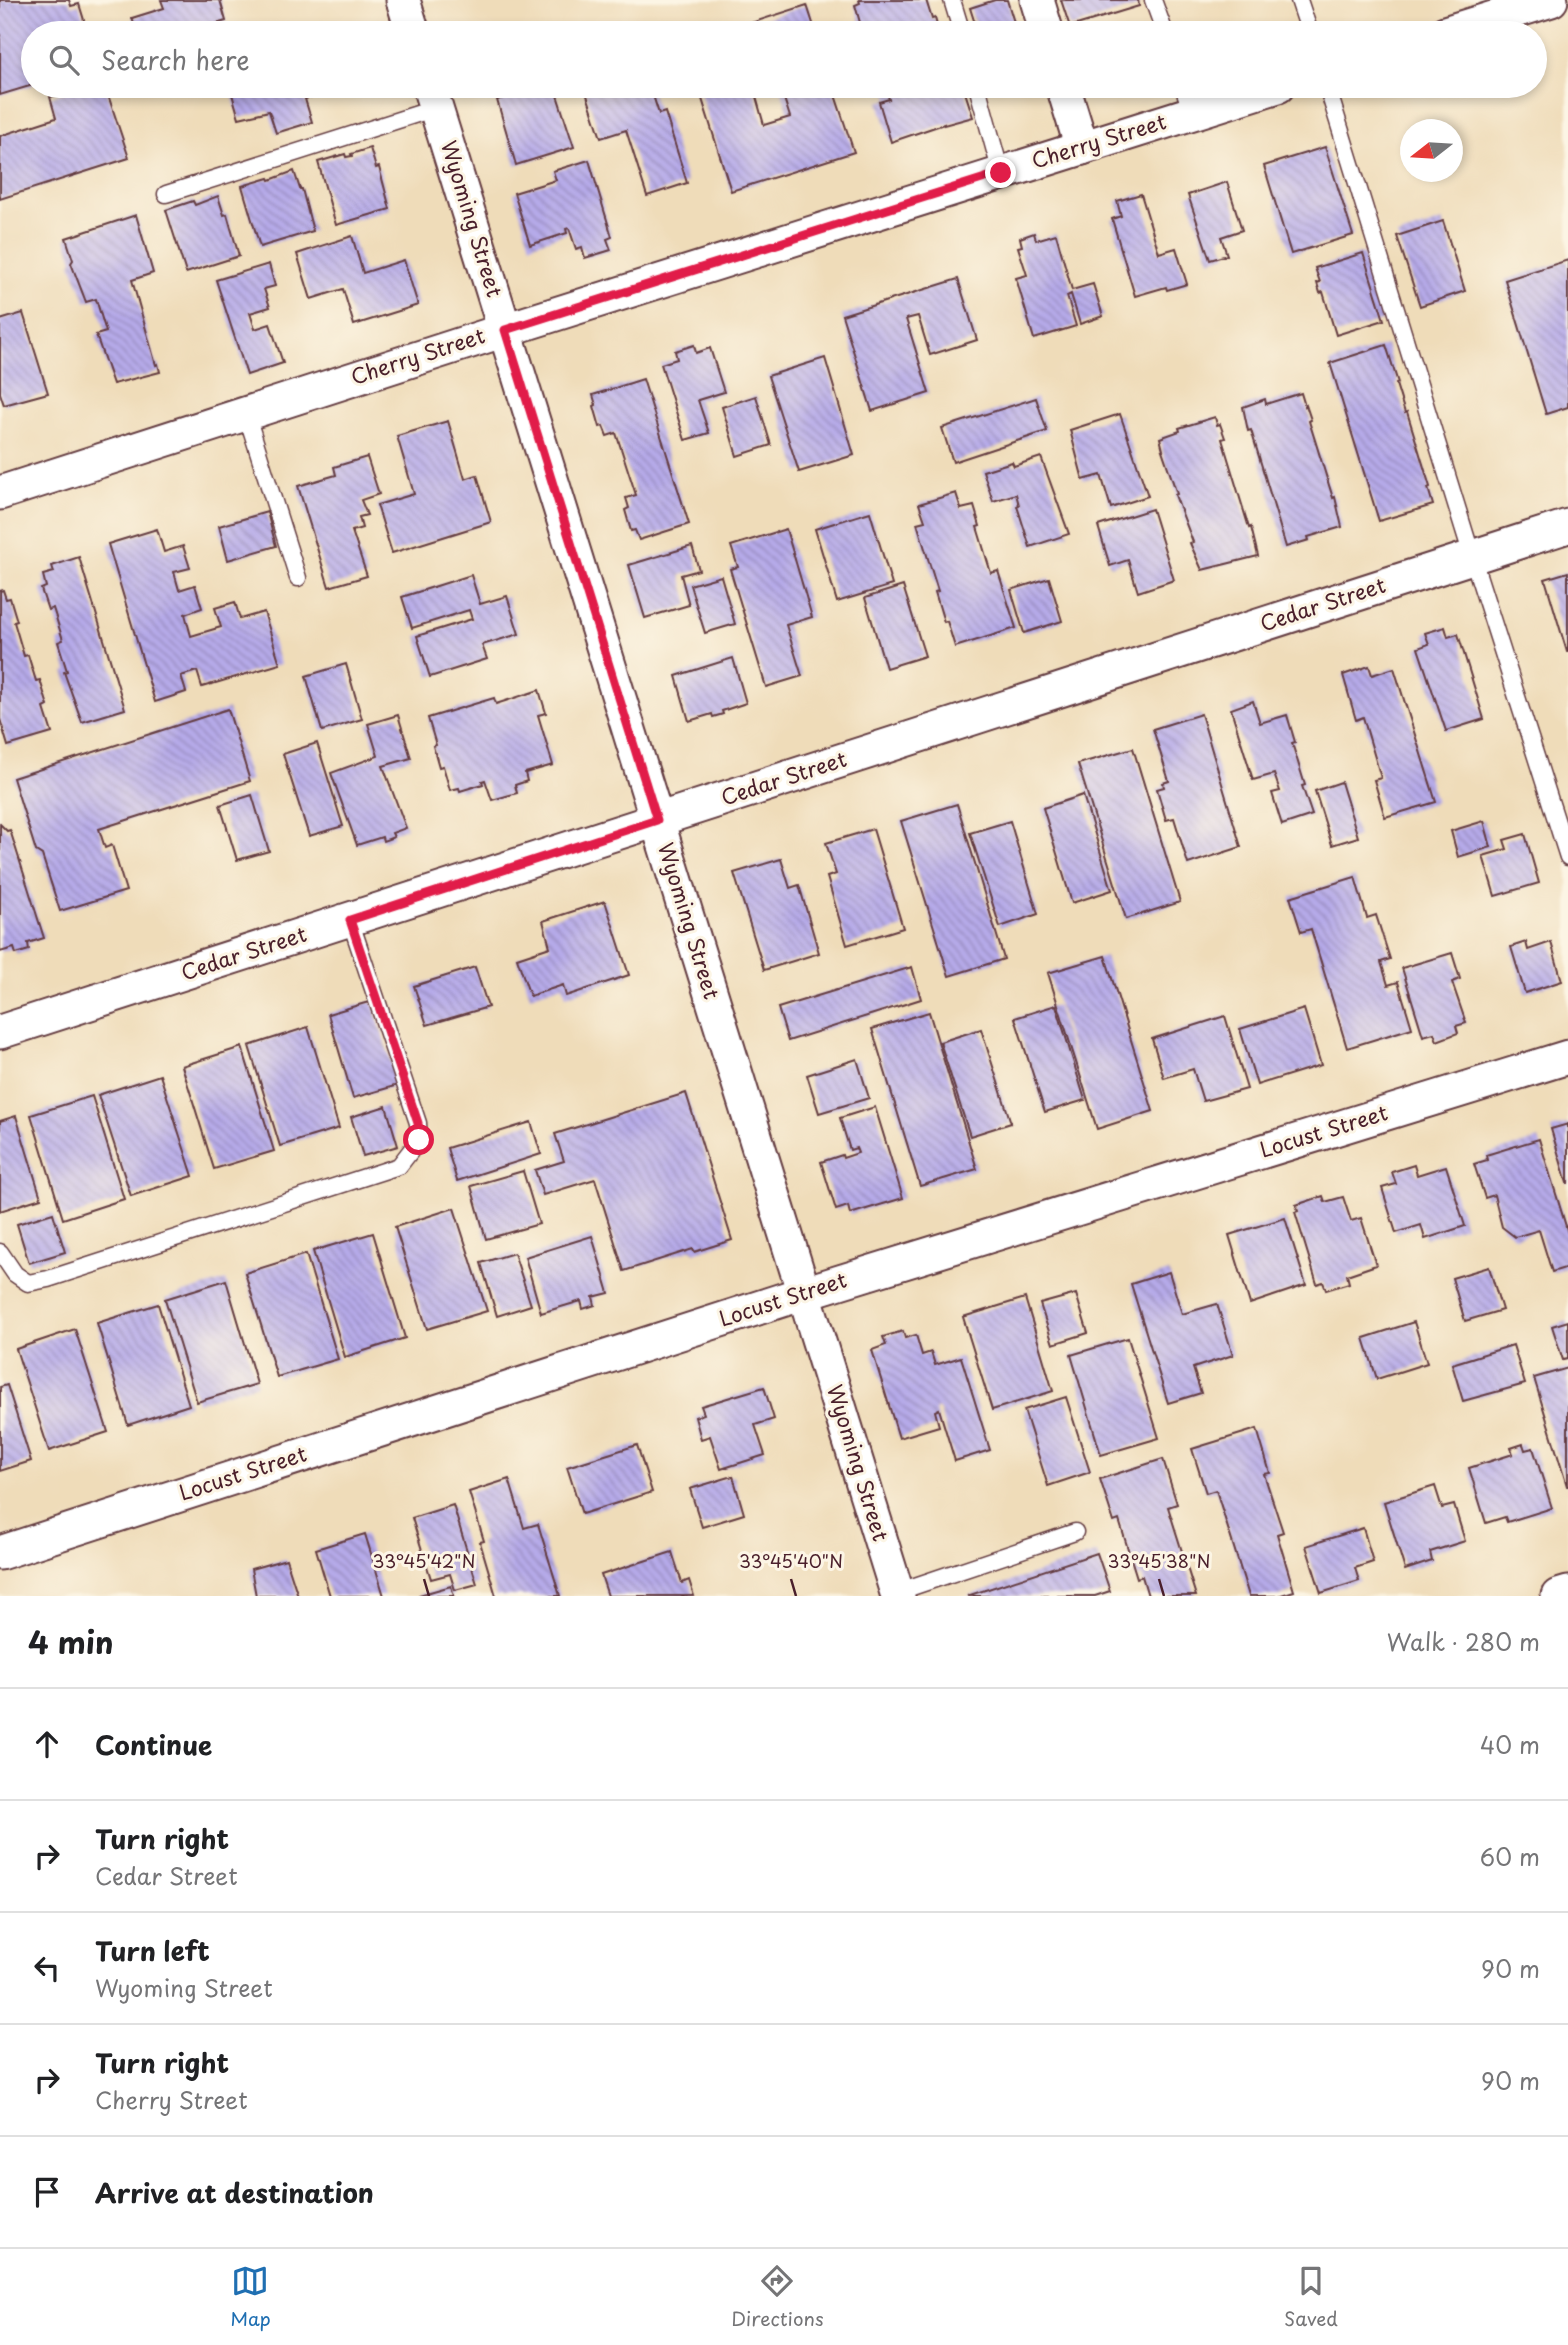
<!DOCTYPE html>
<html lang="en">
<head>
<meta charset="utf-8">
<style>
  :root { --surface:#fff; --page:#f6f6f6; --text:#202124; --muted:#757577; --line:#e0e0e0; --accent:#1f6fb2 }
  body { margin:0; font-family:"Playpen Sans",sans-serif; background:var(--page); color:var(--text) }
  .compass { position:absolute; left:1400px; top:119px; width:63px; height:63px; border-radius:50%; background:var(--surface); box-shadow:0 4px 10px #0003; rotate:253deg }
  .stop { position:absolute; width:21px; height:21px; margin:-16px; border:5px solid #e11d48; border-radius:50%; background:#fff }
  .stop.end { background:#e11d48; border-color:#fff; box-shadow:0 2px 7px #0008 }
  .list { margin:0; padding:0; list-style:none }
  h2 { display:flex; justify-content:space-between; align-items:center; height:91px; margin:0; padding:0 28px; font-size:30px }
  h2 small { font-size:23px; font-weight:400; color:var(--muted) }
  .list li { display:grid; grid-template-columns:46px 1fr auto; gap:21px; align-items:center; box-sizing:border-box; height:112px; padding:0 28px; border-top:2px solid var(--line) }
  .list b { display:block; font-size:26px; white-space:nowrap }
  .list p { margin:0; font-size:23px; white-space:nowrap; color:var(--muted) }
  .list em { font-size:23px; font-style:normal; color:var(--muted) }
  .icon { flex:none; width:38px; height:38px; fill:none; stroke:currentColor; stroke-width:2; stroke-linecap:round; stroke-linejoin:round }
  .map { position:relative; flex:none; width:1568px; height:1596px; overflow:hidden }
  .search { position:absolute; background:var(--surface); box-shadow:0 4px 10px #0003; left:21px; right:21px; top:21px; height:77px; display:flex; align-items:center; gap:18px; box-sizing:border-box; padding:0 24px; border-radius:38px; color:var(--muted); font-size:26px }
  .sheet { height:651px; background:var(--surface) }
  nav { display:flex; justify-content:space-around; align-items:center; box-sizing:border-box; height:98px; border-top:2px solid var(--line); background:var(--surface); font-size:19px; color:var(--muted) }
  nav a { display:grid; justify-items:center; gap:4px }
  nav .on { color:var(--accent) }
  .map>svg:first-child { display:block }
  .building { fill:url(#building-back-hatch) }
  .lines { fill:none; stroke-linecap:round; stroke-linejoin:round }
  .service-casing { stroke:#633b40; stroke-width:19 }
  .minor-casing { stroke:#633b40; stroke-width:37 }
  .service { stroke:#fff; stroke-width:16 }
  .minor { stroke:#fff; stroke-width:33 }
  .route { stroke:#e11d48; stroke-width:9 }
  .ticks { fill:none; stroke:#4a1f2b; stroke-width:2.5 }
  .labels { text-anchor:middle; stroke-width:6; stroke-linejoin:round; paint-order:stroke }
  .street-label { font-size:21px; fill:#4a1f2b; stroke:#fcf5e5 }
  .ticks-label { font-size:18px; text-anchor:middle; fill:#4a1f2b; stroke:#fcf5e5; stroke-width:6; stroke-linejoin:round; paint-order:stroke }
</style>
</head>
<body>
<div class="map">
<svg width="1568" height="1596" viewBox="0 0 1568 1596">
  <defs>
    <pattern id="building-back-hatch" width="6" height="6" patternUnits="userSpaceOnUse" patternTransform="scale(1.75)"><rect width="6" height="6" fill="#b6aae9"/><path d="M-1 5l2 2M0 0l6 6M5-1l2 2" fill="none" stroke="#968abd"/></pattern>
  </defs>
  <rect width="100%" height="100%" fill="#fcf5e5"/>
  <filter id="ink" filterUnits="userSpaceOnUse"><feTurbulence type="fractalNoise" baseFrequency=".0143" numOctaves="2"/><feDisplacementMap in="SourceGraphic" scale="14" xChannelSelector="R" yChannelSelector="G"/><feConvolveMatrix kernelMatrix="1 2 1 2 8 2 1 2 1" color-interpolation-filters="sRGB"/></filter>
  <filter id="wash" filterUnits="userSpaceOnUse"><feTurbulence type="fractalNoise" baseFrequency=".00686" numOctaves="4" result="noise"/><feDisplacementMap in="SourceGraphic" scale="28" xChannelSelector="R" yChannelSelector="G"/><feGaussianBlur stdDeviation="1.57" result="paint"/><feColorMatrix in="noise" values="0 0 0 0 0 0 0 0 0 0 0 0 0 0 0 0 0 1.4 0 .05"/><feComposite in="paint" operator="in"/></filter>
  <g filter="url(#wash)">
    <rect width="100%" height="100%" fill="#efdcb9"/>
    <g id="blocks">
      <g class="building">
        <path d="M0,0H69L71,6L79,4L88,33H33V85L0,95Z"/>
        <path d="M161,0H220L226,21L185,33H137L132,18L164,8Z"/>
        <path d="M859,0H926L932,19L935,18L939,33H863L855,5L860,3Z"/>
        <path d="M995,0H1007L1017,32L978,33L970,8Z"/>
        <path d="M1061,0H1138L1139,6L1070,27Z"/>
        <path d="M807,5L816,33H720Z"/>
        <path d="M313,23L317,33H280Z"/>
        <path d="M86,86H105L129,158L0,199V136L56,118L50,97Z"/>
        <path d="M244,86H318L321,94L305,99L312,122L276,133L269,111L239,118L232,94L246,91Z"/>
        <path d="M503,86H554L574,147L516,165L497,100L506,97Z"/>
        <path d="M584,86H650L659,114L665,112L687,183L647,196L626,130L601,138Z"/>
        <path d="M698,86H753L764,125L790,117L780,86H832L854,152L731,191Z"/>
        <path d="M885,86H963L973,117L944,125V124L891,142L879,102L889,99Z"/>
        <path d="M1325,147L1353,235L1291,254L1264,166Z"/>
        <path d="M370,148L376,168L379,167L390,209L336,225L318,162L345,154L346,157L352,156L351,154Z"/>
        <path d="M589,160L612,237L607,239L611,250L585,258L582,247L576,249L569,228L566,229L567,233L530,245L514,193L556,180L553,171Z"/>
        <path d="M294,171L300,189H302L313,231L260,247L242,186L269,178L270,180Z"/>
        <path d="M1227,182L1242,230L1221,237L1227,255L1210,260L1188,195Z"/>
        <path d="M1141,194L1159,253L1176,248L1187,284L1167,290L1166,287L1135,296L1112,219L1121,216L1117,201Z"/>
        <path d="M218,196L224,215L227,214L239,256L186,273L166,210L193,201L195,205Z"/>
        <path d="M136,215L153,273L132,280L156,365L158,364L160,372L113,384L96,335L106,332L96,299L86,302L71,263L73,260L66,238Z"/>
        <path d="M1443,221L1465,291L1420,306L1397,236Z"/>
        <path d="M1034,233L1036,240L1056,234L1072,290L1093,284L1103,316L1080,324L1071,294L1067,296L1076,326L1034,339L1016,278L1027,275L1018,247L1022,246L1020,238Z"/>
        <path d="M352,236L363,273L404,260L418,305L354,325L343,289L311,299L297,254Z"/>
        <path d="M1363,253L1384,320L1336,335L1323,292L1320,293L1317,283L1320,282L1315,268Z"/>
        <path d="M1568,260V407L1546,414L1505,280Z"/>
        <path d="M269,264L275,286L264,289L270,307L250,313L255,329L270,324L283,363L247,375L216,280Z"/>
        <path d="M958,279L977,340L930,355L918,316L906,319L929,393L872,411L842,315Z"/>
        <path d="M23,313L48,393L4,405L0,393V320Z"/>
        <path d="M694,345L696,353L710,348L724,392L698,400L709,433L685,440L661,364L677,359L675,351Z"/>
        <path d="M1386,345L1398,383L1396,384L1405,413L1407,412L1430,487L1428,488L1433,505L1379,521L1330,363Z"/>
        <path d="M825,358L854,455L799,472L768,376Z"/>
        <path d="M643,379L689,524L639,540L635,530L631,531L625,510L629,508L626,498L636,495L616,433L607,436L603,426L600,427L594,406L596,405L593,395Z"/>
        <path d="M1301,393L1305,406L1306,405L1311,420L1309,421L1333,498L1335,497L1342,527L1308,537L1309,540L1286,547L1251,430L1248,431L1243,407L1265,399L1266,404Z"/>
        <path d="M756,396L771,445L737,456L722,407Z"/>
        <path d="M1036,398L1047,431L953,462L942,428Z"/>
        <path d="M1120,414L1148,496L1111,508L1101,475L1083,480L1070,430Z"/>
        <path d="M1215,417L1217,425L1220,424L1225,438L1222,439L1249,528L1251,527L1258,556L1202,570L1190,543L1193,542L1175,495L1177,494L1162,450H1163L1160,438L1180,431L1179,428Z"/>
        <path d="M448,421L465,479L477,475L491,522L392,553L377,505L414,494L397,436Z"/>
        <path d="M367,457L379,494L361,500L367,515L359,517L362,528L352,531L367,576L329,587L298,486L336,475L334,467Z"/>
        <path d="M1041,457L1069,534L1030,547L1017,506L1019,505L1016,494L993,501L983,471L1012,462L1014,466Z"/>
        <path d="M956,493L961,509L974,506L980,526L977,527L991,573L998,571L1016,628L955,647L947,621L944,622L935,592L938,591L917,523L925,521L919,504Z"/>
        <path d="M1152,509L1174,580L1138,592L1128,560L1110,566L1098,526Z"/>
        <path d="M267,512L276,546L228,560L219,526Z"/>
        <path d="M870,512L892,585L837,602L815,529Z"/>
        <path d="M157,529L164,552L183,546L190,568L174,572L179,590L195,585L202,608L185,614L191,636L221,627L215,608L235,602L240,619L264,612L280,664L202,687L197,671L181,676L186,692L155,702L108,544Z"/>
        <path d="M786,529L812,617L786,625L802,676L766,687L730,569L738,567L731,546Z"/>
        <path d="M692,546L699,570L681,575L689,605L645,618L629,565Z"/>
        <path d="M79,557L125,709L82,722L64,672L67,671L58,642L63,640L53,608L48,610L41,589L46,587L43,575L54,572L52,566Z"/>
        <path d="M1568,572V652H1567L1545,579Z"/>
        <path d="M471,575L480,604L507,596L519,634L482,645L487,659L430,677L417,636L472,619L469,610L412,628L402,597Z"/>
        <path d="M721,576L735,624L705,633L690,585Z"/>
        <path d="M1049,578L1062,621L1024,633L1011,590Z"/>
        <path d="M903,586L925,656L886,668L865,598Z"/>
        <path d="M3,590L6,599L10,598L17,621L14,622L24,656L28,655L36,681L40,680L48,706L44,708L52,733L8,746L0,719V591Z"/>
        <path d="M1445,627L1448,637L1458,634L1484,719L1446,731L1418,648L1429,644L1425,633Z"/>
        <path d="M733,658L746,703L722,711L723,714L713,717L712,714L689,721L676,676Z"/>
        <path d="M346,664L362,719L322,731L306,676Z"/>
        <path d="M1369,666L1372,675L1394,668L1436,802L1385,817L1374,780L1381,778L1363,717L1356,720L1343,675Z"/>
        <path d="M539,690L546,713L538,715L553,765L525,773L527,781L515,785L517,793L492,800L485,780L482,781L483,784L460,791L459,788L450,790L443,766L439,767L433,746L436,745L428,718L494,698L496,704Z"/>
        <path d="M1253,701L1260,723L1287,715L1295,742L1292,743L1305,785L1302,786L1312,815L1282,825L1272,793L1280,791L1274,774L1253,780L1231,709Z"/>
        <path d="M228,709L250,781L99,829L105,848L112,845L126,891L60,911L42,855L36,851L13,778Z"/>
        <path d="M1201,714L1241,847L1188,864L1174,818L1166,820L1157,789L1164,787L1163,783L1169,781L1153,729Z"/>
        <path d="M398,715L411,758L383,766L406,828L392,833L394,837L383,841L382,837L357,845L331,773L378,756L368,724Z"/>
        <path d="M317,743L343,826L309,836L283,754Z"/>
        <path d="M1133,748L1180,902L1126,919L1078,764Z"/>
        <path d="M1341,782L1358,837L1332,845L1315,791Z"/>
        <path d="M252,795L269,851L237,860L220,805Z"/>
        <path d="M1083,795L1112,890L1072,903L1043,808Z"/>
        <path d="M957,804L1004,959L949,976L901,821Z"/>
        <path d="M1010,821L1038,914L1000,927L970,833Z"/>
        <path d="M1484,821L1491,847L1458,857L1451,831Z"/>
        <path d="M0,824L7,831L10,830L44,938L28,943L29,950L16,954L14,948L0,952Z"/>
        <path d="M873,829L903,928L847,945L827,877L836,874L826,843Z"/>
        <path d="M1525,834L1539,883L1495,896L1483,856L1507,849L1504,840Z"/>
        <path d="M781,859L790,888L799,885L819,953L764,970L734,873Z"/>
        <path d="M1355,877L1367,918L1376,915L1390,959L1381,962L1388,985L1398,982L1412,1028L1347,1048L1311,929L1301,932L1290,897Z"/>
        <path d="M605,901L629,975L566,996L563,985L530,996L517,958L550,947L543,921Z"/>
        <path d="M1526,942L1528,950L1551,942L1562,981L1525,993L1511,947Z"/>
        <path d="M1452,953L1460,979L1452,982L1466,1023L1456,1026L1458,1033L1437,1041L1434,1033L1423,1036L1402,968Z"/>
        <path d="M1105,956L1153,1111L1097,1129L1048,973Z"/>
        <path d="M475,967L488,1007L427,1025L414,986Z"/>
        <path d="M912,967L921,999L788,1041L778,1008Z"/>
        <path d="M372,1001L398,1085L353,1098L328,1014Z"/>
        <path d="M1056,1005L1085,1100L1045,1112L1015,1018Z"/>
        <path d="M1304,1009L1321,1065L1257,1085L1240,1029Z"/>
        <path d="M929,1012L977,1169L920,1186L872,1029Z"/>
        <path d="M1225,1016L1247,1089L1203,1101L1193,1069L1164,1078L1152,1039Z"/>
        <path d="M308,1027L339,1128L280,1146L249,1046Z"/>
        <path d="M981,1029L1011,1123L970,1136L940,1042Z"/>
        <path d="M242,1047L274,1151L214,1169L182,1066Z"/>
        <path d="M857,1059L869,1098L819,1113L807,1075Z"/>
        <path d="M160,1075L193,1176L131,1196L98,1095Z"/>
        <path d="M686,1093L732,1240L694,1252L693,1249L624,1271L595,1179L543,1195L535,1170L564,1161L555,1134Z"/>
        <path d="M92,1096L124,1199L63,1219L31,1115Z"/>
        <path d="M386,1106L398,1146L363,1156L351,1117Z"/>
        <path d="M875,1107L903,1198L850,1214L848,1206L836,1210L821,1162L842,1155L843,1158L858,1153L856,1148L850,1150L840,1118Z"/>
        <path d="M16,1116L41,1198L0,1211V1121Z"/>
        <path d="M531,1122L541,1154L457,1181L447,1148Z"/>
        <path d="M1568,1124V1183H1567L1551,1129Z"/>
        <path d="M1539,1139L1568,1233V1267L1552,1272L1539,1230L1515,1237L1502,1227L1494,1195L1485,1198L1474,1164L1487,1160L1486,1155Z"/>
        <path d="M1414,1165L1417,1175L1446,1166L1465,1226L1425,1239L1421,1225L1396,1233L1382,1188L1396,1184L1392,1172Z"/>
        <path d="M523,1171L539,1224L486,1239L471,1186Z"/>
        <path d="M1323,1196L1325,1202L1343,1197L1351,1221L1361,1218L1376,1265L1347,1275L1349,1283L1326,1290L1323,1282L1317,1284L1295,1212L1298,1211L1296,1205Z"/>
        <path d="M454,1208L487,1311L427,1329L395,1227Z"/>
        <path d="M53,1213L65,1252L29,1263L17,1224Z"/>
        <path d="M1285,1218L1306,1285L1250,1304L1229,1235Z"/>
        <path d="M373,1233L405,1338L345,1357L313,1251Z"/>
        <path d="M592,1236L609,1293L593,1297L595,1305L583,1309L581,1301L541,1313L525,1257Z"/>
        <path d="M514,1253L531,1305L497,1316L481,1263Z"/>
        <path d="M306,1254L338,1359L277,1377L245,1273Z"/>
        <path d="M1489,1267L1502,1310L1465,1321L1452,1278Z"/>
        <path d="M1169,1272L1182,1314L1217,1304L1233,1355L1193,1368L1201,1393L1168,1403L1131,1284Z"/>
        <path d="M226,1280L257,1384L197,1402L165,1299Z"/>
        <path d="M1076,1294L1088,1333L1053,1344L1040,1304Z"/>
        <path d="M1025,1298L1053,1391L992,1410L963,1317Z"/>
        <path d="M158,1304L189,1405L128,1425L97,1323Z"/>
        <path d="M1568,1321V1359L1563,1360L1552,1326Z"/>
        <path d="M1414,1322L1427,1363L1377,1379L1364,1338Z"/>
        <path d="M75,1329L108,1432L49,1451L16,1349Z"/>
        <path d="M903,1331L905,1338L916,1335L922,1355L931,1352L935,1365L961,1357L990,1450L955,1461L939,1409L935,1411L939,1426L899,1438L872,1350L886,1345L883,1337Z"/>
        <path d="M1128,1338L1159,1438L1101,1455L1071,1355Z"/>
        <path d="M1513,1345L1525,1384L1463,1401L1452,1364Z"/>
        <path d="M1568,1368V1486H1567L1534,1378Z"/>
        <path d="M7,1385L31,1461L0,1471V1387Z"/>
        <path d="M764,1387L774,1419L755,1425L765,1455L721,1469L710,1436L701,1439L695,1417L704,1414L701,1406Z"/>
        <path d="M1066,1397L1090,1472L1048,1486L1024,1410Z"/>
        <path d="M1257,1429L1270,1473L1264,1474L1283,1532L1277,1534L1294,1591L1278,1596H1249L1216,1490L1206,1493L1192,1449Z"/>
        <path d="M1523,1444L1525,1450L1533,1448L1552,1508L1507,1522L1505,1517L1486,1523L1469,1468L1513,1454L1511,1448Z"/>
        <path d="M637,1445L652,1492L582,1514L567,1467Z"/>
        <path d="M1163,1459L1177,1504L1168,1507L1196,1596H1148L1142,1576L1137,1578L1119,1520L1114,1522L1100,1479Z"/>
        <path d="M733,1476L744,1514L702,1527L690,1489Z"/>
        <path d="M509,1479L524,1528L538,1524L560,1596H496L480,1542L484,1541L469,1492Z"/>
        <path d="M1435,1486L1442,1508L1454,1505L1465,1541L1430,1552L1432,1561L1405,1570L1384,1502Z"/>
        <path d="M453,1505L477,1584L455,1590L450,1574L431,1579L412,1518Z"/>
        <path d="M1363,1528L1373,1562L1355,1568L1359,1581L1321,1593L1306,1546Z"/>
        <path d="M365,1534L384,1596H330L316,1549Z"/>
        <path d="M672,1552L682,1583L689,1580L694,1596H608L601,1575Z"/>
        <path d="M1097,1553L1110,1591L1095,1596H967Z"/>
        <path d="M286,1559L298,1596H256L251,1569Z"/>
        <path d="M451,1586L454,1596H419V1595Z"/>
      </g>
    </g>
  </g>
  <g filter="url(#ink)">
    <use href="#blocks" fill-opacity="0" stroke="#633b40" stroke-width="2"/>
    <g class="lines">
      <defs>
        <g id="service">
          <path d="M952,0L962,33"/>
          <path d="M1153,0L1165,33"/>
          <path d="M1299,0L1310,33"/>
          <path d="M977,86L1001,173"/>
          <path d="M1183,86L1192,113"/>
          <path d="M1327,86L1472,556L1568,857"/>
          <path d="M166,194L436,108"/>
          <path d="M246,413L298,578"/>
          <path d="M0,1252L15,1274L28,1283L48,1279L399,1166L419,1140L418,1123L350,920"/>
          <path d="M897,1592L1075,1532"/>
        </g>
        <g id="minor">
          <path d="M403,0L413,33"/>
          <path d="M1037,0L1047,33"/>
          <path d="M1445,33L1551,0"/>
          <path d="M429,86L898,1596"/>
          <path d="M1063,86L1082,148"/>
          <path d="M0,493L505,330L1278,86"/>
          <path d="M0,1032L1568,526"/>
          <path d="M0,1553L804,1293L1568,1057"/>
          <path d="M1558,1596L1568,1593"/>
        </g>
      </defs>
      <use href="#service" class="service-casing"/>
      <use href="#minor" class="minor-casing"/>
      <use href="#service" class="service"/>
      <use href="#minor" class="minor"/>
    </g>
  </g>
  <g class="lines" filter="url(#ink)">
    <path class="route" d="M419,1140L418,1123L350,920L657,820L505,330L1001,173"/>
  </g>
  <path class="ticks" d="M424,1579L429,1596M791,1579L796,1596M1159,1579L1164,1596"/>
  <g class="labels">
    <g class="street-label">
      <text transform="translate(1099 142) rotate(-17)" y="7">Cherry Street</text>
      <text transform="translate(471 219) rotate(73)" y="7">Wyoming Street</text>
      <text transform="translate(418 357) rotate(-18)" y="7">Cherry Street</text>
      <text transform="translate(1323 605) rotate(-18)" y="7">Cedar Street</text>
      <text transform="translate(784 779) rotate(-18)" y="7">Cedar Street</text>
      <text transform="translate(688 921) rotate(73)" y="7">Wyoming Street</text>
      <text transform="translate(244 954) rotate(-18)" y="7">Cedar Street</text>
      <text transform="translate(1324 1132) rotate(-17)" y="7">Locust Street</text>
      <text transform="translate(783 1300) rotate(-18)" y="7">Locust Street</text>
      <text transform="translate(857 1463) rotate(73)" y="7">Wyoming Street</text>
      <text transform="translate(243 1474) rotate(-18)" y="7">Locust Street</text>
    </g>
  </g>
  <g class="ticks-label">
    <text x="424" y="1568">33°45'42"N</text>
    <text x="791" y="1568">33°45'40"N</text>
    <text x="1159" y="1568">33°45'38"N</text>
  </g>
</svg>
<svg class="compass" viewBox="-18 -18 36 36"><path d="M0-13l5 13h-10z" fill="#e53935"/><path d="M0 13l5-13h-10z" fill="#757577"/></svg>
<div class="stop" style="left:419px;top:1140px"></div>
<div class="stop end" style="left:1001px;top:173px"></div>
<div class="search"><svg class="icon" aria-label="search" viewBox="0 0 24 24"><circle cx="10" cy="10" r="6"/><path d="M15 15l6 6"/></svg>Search here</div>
</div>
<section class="sheet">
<h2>4 min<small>Walk · 280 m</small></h2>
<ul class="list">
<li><svg class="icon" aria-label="ahead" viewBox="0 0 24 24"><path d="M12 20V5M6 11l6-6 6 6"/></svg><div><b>Continue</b></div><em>40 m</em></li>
<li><svg class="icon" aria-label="right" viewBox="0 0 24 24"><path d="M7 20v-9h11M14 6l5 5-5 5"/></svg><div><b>Turn right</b><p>Cedar Street</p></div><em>60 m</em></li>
<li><svg class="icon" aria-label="left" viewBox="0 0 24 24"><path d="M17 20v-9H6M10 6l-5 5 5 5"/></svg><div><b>Turn left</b><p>Wyoming Street</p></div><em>90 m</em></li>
<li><svg class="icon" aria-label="right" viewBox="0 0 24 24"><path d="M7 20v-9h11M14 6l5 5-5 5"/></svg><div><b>Turn right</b><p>Cherry Street</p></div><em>90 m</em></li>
<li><svg class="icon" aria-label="arrive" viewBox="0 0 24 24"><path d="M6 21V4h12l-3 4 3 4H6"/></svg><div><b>Arrive at destination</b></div></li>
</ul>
</section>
<nav>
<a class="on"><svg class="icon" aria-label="map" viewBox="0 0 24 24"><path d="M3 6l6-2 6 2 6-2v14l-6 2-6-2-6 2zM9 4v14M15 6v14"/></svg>Map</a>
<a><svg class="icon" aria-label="directions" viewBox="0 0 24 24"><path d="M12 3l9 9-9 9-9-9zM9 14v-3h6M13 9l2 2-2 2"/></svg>Directions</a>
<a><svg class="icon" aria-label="saved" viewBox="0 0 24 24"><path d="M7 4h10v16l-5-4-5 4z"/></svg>Saved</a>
</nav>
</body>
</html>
